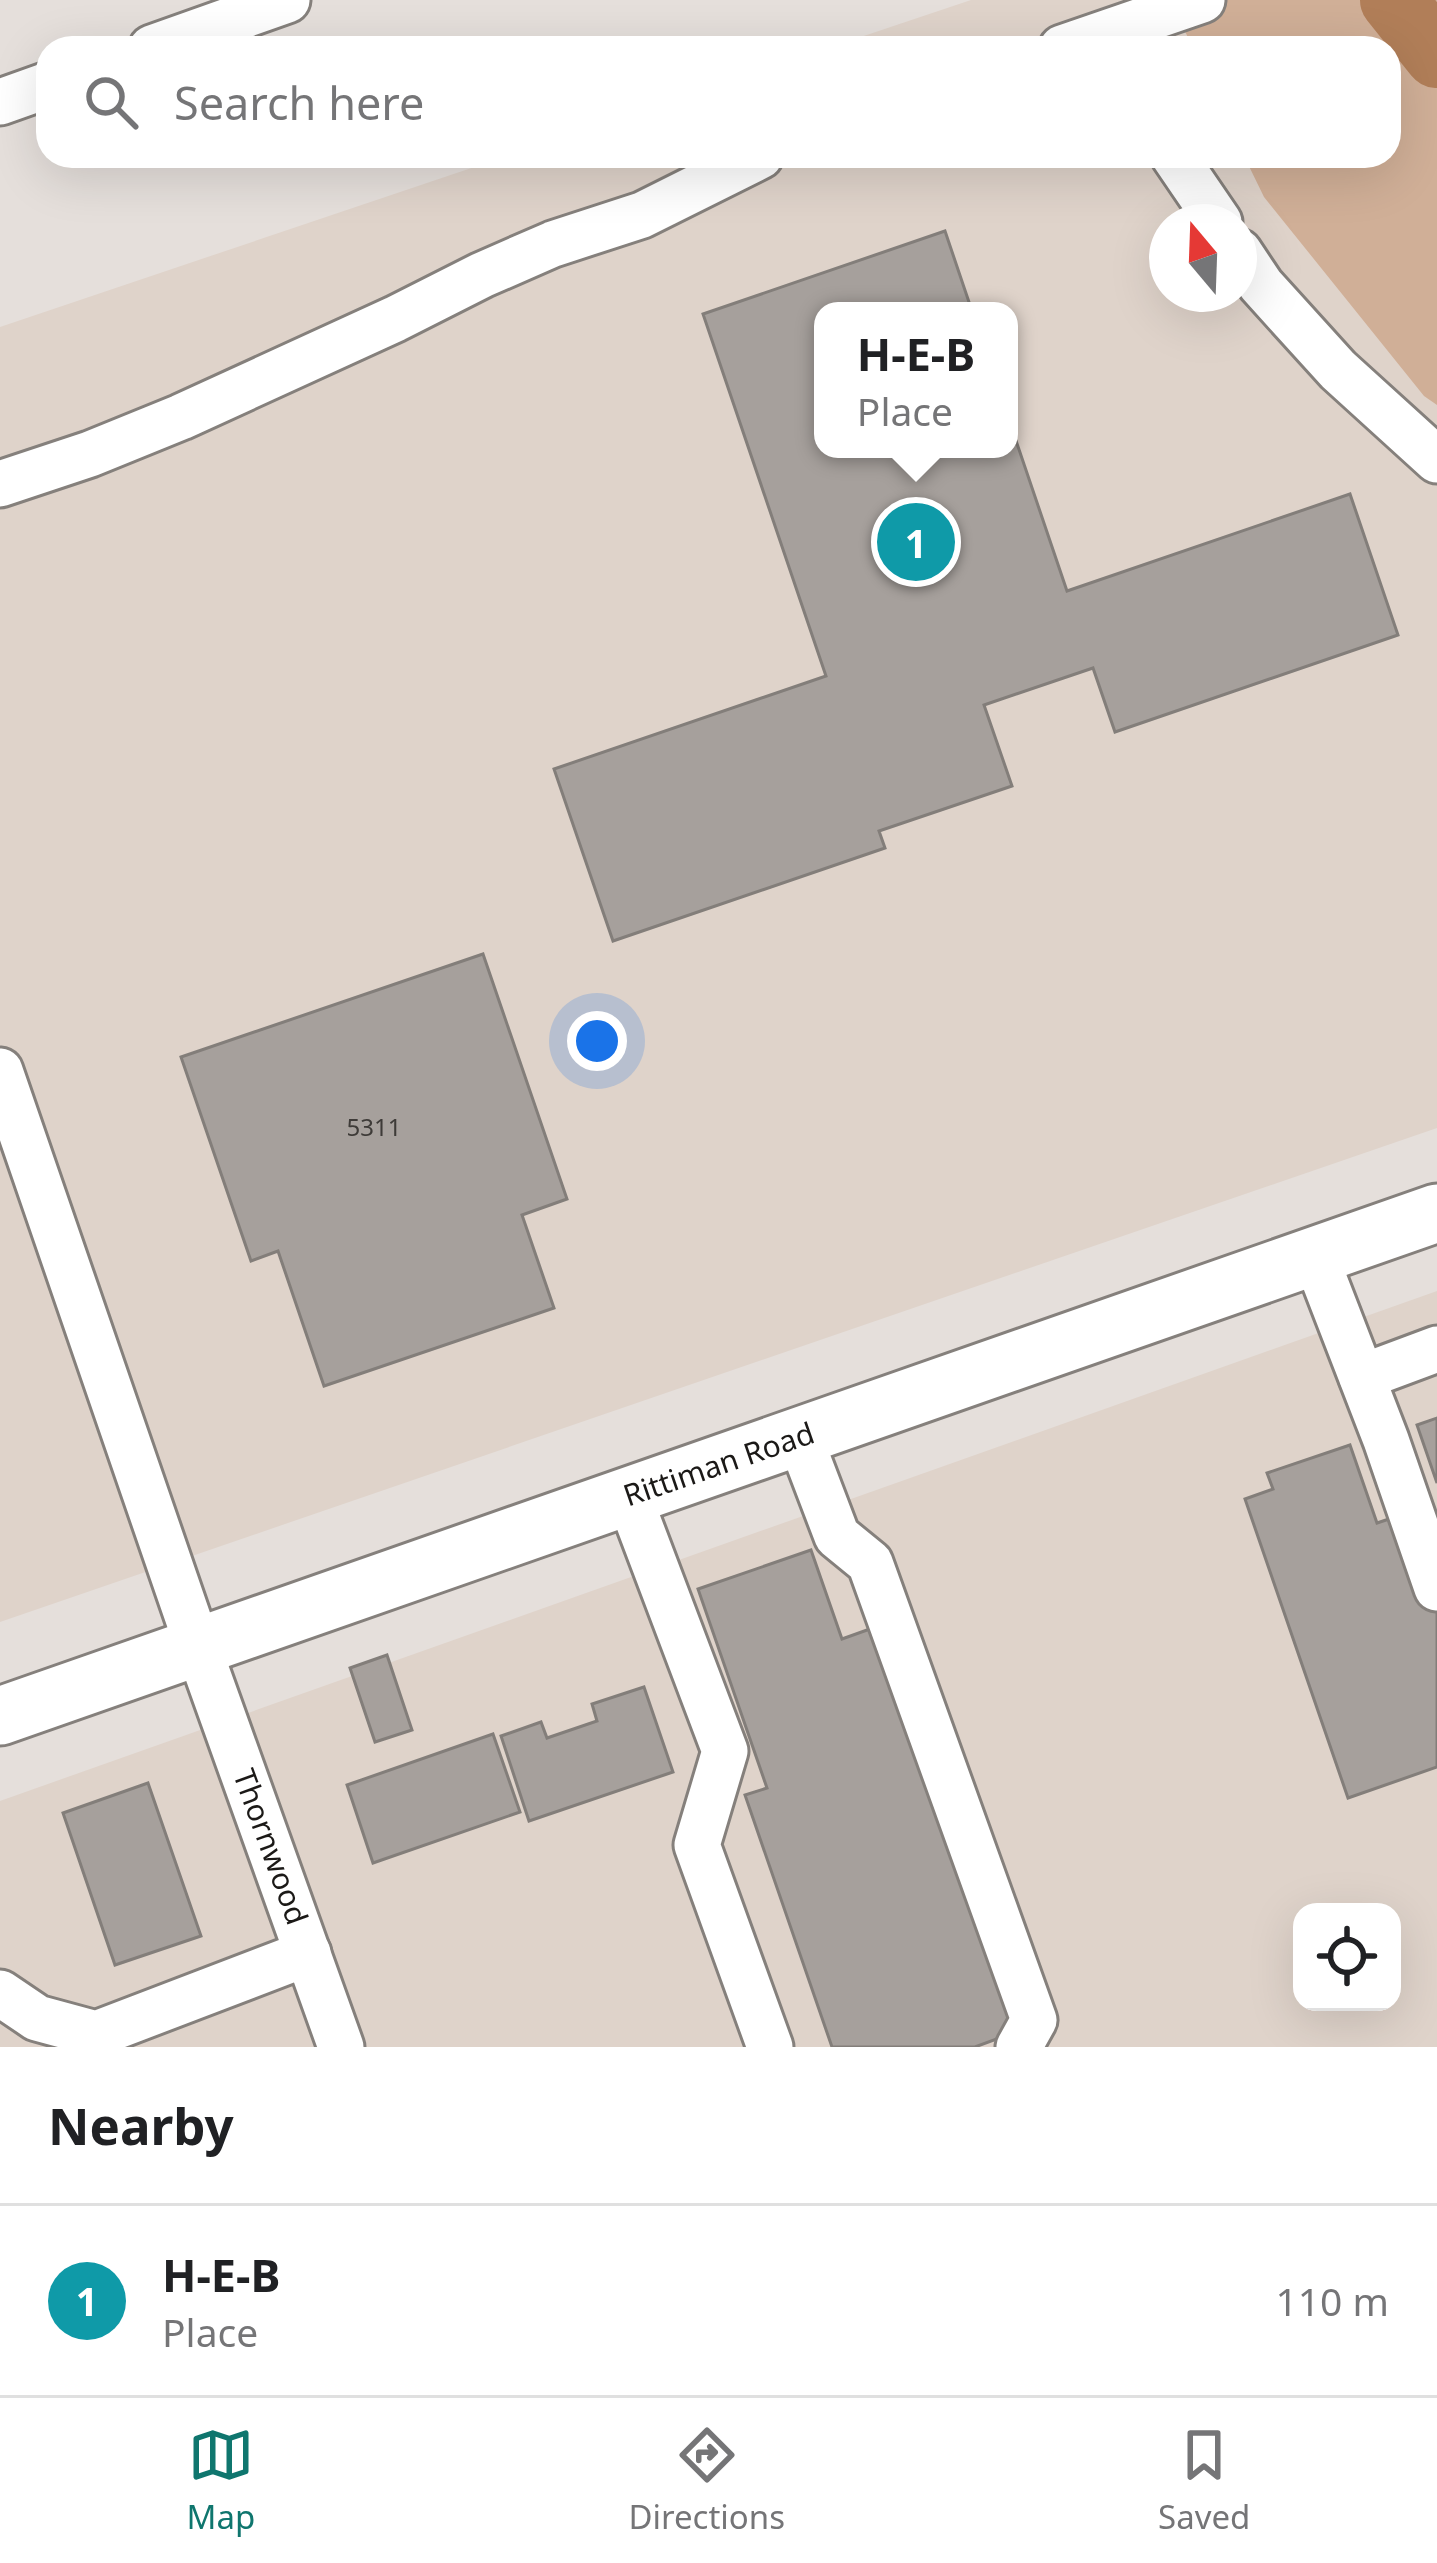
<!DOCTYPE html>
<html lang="en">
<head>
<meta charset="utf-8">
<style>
  :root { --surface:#fff; --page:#f2f2f2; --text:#202124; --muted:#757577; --line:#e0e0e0; --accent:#0f766e }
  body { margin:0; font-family:"Noto Sans",sans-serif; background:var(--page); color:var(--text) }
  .controls { position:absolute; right:36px; bottom:36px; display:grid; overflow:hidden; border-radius:24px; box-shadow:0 12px 48px #0002 }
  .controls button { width:108px; height:108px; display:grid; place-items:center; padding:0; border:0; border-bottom:3px solid var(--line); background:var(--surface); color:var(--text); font:60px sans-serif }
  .compass { position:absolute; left:1149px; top:204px; width:108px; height:108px; border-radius:50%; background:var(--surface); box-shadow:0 12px 48px #0002; rotate:341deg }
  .you { position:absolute; left:597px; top:1041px; width:42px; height:42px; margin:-30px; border:9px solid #fff; border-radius:50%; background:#1a73e8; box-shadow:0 0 0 18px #1a73e833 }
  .badge { display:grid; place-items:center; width:78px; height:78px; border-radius:50%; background:var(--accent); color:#fff; font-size:39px; font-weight:700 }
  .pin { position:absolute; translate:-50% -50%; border:6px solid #fff; box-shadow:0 3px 12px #0006 }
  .popup { position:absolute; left:814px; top:302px; width:204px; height:156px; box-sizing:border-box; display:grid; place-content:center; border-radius:24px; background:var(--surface); filter:drop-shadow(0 3px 9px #0005); font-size:39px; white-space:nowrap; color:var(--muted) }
  .popup b { font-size:45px; color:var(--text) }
  .popup::after { content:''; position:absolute; left:50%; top:100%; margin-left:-24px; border:24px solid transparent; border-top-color:var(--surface) }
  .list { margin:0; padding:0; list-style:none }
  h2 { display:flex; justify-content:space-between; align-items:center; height:156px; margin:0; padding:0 48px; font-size:51px }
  h2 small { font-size:39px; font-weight:400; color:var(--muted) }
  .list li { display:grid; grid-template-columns:78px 1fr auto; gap:36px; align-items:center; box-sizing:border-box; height:192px; padding:0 48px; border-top:3px solid var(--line) }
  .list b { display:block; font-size:45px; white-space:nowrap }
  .list p { margin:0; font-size:39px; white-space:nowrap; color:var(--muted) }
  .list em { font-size:39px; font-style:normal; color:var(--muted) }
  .icon { flex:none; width:66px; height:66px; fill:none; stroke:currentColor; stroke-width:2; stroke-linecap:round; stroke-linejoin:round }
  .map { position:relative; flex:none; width:1437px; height:2047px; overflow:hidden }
  .search { position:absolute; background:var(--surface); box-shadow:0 12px 48px #0002; left:36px; right:36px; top:36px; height:132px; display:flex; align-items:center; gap:30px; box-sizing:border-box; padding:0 42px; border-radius:36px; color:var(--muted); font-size:45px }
  .sheet { height:348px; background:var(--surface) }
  nav { display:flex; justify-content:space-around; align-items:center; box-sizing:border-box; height:168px; border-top:3px solid var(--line); background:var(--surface); font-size:33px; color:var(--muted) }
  nav a { display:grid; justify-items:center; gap:6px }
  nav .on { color:var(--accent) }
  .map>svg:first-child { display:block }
  .built { fill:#dfd3ca; fill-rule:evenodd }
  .green { fill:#d0af97 }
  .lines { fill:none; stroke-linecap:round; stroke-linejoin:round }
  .river { stroke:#b17e58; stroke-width:66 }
  .building { fill:#a6a09c; stroke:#837e7a; stroke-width:3 }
  .minor-casing { stroke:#85807c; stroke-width:51 }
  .major-casing { stroke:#85807c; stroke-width:63 }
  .minor { stroke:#fff; stroke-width:45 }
  .major { stroke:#fff; stroke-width:57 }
  .labels { text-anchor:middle; stroke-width:12; stroke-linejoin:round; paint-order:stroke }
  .number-label { font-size:24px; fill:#3e3b38 }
  .street-label { font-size:30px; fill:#1b1917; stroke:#fff }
</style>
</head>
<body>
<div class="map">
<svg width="1437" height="2047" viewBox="0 0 1437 2047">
  <rect width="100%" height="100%" fill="#e5dfdb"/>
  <g class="built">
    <path d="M971,0H1437V1128L0,1622V327L507,156H1389V48H828ZM1167,222H1239V294H1167ZM823,311H1009V449H823Z"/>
    <path d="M1437,1291V2047H0V1801ZM1302,1912H1392V2002H1302Z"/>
  </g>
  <path class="green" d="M1170,0H1437V405L1424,396L1264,197L1244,156H1389V48H1193Z"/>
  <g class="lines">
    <path class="river" d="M1393,0L1437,55"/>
  </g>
  <g class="building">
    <path d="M945,231L972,311H823V449H1009V420L1067,591L1350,494L1398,635L1115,732L1093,668L984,705L1012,786L879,831L885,848L613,941L554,769L826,676L703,314Z"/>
    <path d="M483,954L567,1199L522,1215L554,1308L324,1386L278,1251L251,1261L181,1057Z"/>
    <path d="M1437,1418V1483L1417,1425Z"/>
    <path d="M1350,1445L1377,1523L1404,1514L1437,1611V1767L1348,1798L1245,1499L1273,1489L1267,1473Z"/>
    <path d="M811,1550L842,1639L881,1625L1021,2030L975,2047H832L745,1795L767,1788L698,1589Z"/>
    <path d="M387,1655L412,1730L375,1742L350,1668Z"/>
    <path d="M644,1687L673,1772L529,1821L501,1736L541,1722L547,1738L597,1721L592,1704Z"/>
    <path d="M493,1734L520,1812L373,1863L347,1785Z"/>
    <path d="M148,1783L201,1936L115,1965L63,1813Z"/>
  </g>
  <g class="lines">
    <defs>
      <g id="minor">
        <path d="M152,48L287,0"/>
        <path d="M1062,48L1202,0"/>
        <path d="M0,102L48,85"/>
        <path d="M1174,156L1219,222"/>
        <path d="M1239,252L1261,285L1338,370L1437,460"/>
        <path d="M0,484L90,454L181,417L395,319L482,275L553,244L642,215L760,156"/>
        <path d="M0,1071L198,1647L341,2047"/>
        <path d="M1315,1256L1386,1440L1437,1588"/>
        <path d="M1362,1377L1437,1349"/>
        <path d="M799,1436L837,1536L870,1563L1034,2020L1019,2047"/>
        <path d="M629,1497L725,1751L697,1845L770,2047"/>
        <path d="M0,1993L37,2018L96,2034L308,1953"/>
      </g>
      <path id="major" d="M0,1716L1437,1213"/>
    </defs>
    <use href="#minor" class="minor-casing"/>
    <use href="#major" class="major-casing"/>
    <use href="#minor" class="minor"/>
    <use href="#major" class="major"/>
  </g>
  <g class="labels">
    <g class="number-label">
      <text x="374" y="1136">5311</text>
    </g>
    <g class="street-label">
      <text transform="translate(719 1465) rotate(-19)" y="10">Rittiman Road</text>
      <text transform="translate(270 1847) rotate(70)" y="10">Thornwood</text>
    </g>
  </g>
</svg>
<div class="controls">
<button><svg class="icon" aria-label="locate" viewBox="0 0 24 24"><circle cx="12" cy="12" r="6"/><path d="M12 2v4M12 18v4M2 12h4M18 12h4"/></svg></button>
</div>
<svg class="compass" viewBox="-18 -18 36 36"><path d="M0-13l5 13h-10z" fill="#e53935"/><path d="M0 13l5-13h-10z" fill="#757577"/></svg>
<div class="you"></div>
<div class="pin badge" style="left:916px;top:542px;background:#0f9aa8">1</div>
<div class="popup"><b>H-E-B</b>Place</div>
<div class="search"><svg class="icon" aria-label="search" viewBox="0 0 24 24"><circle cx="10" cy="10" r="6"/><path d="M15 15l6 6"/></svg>Search here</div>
</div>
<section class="sheet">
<h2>Nearby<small></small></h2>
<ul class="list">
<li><span class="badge" style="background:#0f9aa8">1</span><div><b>H-E-B</b><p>Place</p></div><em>110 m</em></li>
</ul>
</section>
<nav>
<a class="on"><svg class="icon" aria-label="map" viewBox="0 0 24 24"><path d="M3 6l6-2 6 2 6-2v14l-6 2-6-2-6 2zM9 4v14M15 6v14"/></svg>Map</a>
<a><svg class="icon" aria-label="directions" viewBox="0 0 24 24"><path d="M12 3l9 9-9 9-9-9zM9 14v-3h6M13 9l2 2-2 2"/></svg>Directions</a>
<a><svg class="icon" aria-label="saved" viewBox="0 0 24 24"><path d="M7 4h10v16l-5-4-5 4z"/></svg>Saved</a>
</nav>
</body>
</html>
